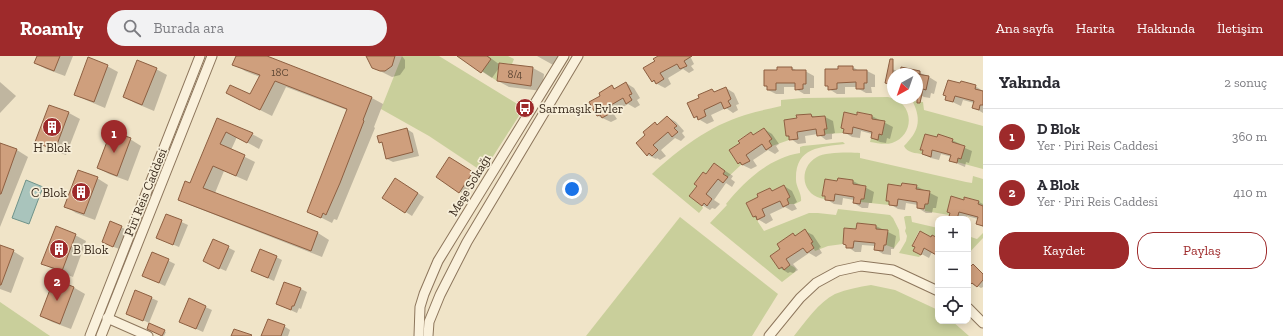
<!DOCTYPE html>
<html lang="tr">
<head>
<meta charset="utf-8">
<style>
  :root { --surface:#fff; --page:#f2f2f3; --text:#2b2b33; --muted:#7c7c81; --line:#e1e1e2; --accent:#9e2a2b }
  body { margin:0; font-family:"Zilla Slab",serif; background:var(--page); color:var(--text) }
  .controls { position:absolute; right:12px; bottom:12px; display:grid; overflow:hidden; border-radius:8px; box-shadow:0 2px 10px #0003 }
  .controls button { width:36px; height:36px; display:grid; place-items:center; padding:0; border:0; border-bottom:1px solid var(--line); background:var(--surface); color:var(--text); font:20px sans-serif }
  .compass { position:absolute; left:887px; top:12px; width:36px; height:36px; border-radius:50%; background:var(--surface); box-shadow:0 2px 10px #0003; rotate:220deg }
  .you { position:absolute; left:572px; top:133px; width:14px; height:14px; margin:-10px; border:3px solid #fff; border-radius:50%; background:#1a73e8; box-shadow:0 0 0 6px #1a73e833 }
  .badge { display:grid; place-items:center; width:26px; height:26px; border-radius:50%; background:var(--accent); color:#fff; font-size:13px; font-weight:700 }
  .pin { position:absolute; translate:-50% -33px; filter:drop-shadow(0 1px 2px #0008) }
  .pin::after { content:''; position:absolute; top:21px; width:14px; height:12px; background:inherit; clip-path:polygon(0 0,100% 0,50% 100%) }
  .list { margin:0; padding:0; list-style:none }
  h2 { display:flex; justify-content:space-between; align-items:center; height:52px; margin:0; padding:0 16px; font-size:17px }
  h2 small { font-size:13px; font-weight:400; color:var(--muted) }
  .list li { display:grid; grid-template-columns:26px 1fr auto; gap:12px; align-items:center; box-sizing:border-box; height:56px; padding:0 16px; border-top:1px solid var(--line) }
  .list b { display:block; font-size:15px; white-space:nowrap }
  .list p { margin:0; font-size:13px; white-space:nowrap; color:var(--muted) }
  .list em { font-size:13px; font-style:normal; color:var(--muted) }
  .actions { display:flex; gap:8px; padding:12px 16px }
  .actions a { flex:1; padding:9px 0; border:1px solid var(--accent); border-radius:16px; text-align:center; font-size:14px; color:var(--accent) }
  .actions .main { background:var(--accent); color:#fff }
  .icon { flex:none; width:22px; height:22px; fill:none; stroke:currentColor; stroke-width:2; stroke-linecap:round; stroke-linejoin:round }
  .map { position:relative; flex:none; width:983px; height:280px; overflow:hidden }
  header { display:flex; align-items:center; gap:24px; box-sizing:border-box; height:56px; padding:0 20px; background:var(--accent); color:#fff }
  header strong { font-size:19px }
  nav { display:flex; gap:22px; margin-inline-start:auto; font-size:14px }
  .search { width:280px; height:36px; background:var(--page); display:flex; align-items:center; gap:10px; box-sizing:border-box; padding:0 14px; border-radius:22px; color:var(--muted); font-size:15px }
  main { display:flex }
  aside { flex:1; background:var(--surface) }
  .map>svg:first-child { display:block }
  .green { fill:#c9cf9b }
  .water { fill:#a9c4bc; stroke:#6f938a }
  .shadow { fill:#0003 }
  .building { fill:#cf9f7d; stroke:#8d5f41 }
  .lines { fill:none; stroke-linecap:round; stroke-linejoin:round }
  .minor-casing { stroke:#8d765c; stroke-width:11 }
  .minor { stroke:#faf1dc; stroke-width:9 }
  .labels { text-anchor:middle; stroke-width:3.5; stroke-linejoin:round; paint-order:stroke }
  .number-label { font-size:11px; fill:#624a37 }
  .poi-label { font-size:13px; fill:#3d2e20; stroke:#f7eed8; text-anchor:start }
  .street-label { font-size:13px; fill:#3d2e20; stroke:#f7eed8 }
</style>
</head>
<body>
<header>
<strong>Roamly</strong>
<div class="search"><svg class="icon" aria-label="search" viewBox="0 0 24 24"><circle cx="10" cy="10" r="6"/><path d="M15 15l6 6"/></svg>Burada ara</div>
<nav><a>Ana sayfa</a><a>Harita</a><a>Hakkında</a><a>İletişim</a></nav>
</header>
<main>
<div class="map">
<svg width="983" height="280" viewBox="0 0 983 280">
  <rect width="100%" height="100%" fill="#f0e4c8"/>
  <g class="green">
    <path d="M402,0H439L524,52L483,116L429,80L381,53Z"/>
    <path d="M487,0H508L514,3L512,8L499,7L497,25L482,15L491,3Z"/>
    <path d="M888,41C914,45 916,79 892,87C885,89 877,87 870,86L871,82L878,83L879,78H882L885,67L872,63V59L858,56L857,59L844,56L841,72L844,73L843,77L824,78V73H827L825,60L812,61L811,58L796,59L797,62L784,64L786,80H789V84L772,90L769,85L772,83L764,72L753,79L751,76L738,84L740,87L729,94L738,108L740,106L742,108L728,121L723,118L725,115L714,107L706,118L703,116L694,128L697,130L689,140L702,150L703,152L699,157L652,118C679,93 709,70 745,59C757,55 769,53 781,50V44L803,42Z"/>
    <path d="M914,45L923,46L924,54L983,70V113L957,106L958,102L961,103L965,90L952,86V83L938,79L937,81L925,78L920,93L923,94L922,98C916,97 907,97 904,90C918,76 922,65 913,46Z"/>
    <path d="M843,86L845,88C820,91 795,91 796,124C796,131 802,138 801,145L795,148H789L787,143L790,141L784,129L772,135L770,132L757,138L758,141L746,147L753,161L756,160L758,166L764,175L809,157H818L836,159L838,153L890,159L893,162L899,174L900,184L894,192L886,189L888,174L876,173V169L857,167L856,173L844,172L843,188L828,190L815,195L811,187L813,185L805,174L795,180L793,177L777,188L780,193L770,200L779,213L782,211L784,213L790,209L794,211L796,213L795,216L782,226L710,167L727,149L726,148C745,125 769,102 800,97V91L803,90Z"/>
    <path d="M860,97V102L966,126L972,127L973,120L983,123V150L978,148L979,145L965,141L964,144L951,140L947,156L950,157L949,159L925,155V148H928L930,135L916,133L917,129L902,127L901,130L889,145V149L861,146V143H864L866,130L853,128V124L838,122L837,125L825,124L822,139L825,140V143C802,141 797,112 817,101C825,96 850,96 860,97Z"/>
    <path d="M906,160H911L912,166L938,172V182L933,179L931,181L919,175L912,189L915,191L913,195L921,199L919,201L899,197L906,185L907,180L905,175L906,172L904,161Z"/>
    <path d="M680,161L778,238L752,280H586Z"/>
    <path d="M983,177V182L968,198V180L977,183Z"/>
    <path d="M871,229L895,234L938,254V265H952L969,280H794C805,266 819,246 835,238C847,233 859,231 871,229Z"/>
    <path d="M0,246L50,280H0Z"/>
  </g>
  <path class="water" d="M26,124L43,131L29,168L12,162Z"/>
  <g class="shadow">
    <path d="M38,0H73L65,20L46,13L35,7Z"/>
    <path d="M237,0H264L372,42L383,48L374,71L375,72L337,164L334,163L332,167L308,155L347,54L286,31L272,60L238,43L251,40L260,21L245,15L234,8Z"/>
    <path d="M368,0H402L405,4V12L400,19L392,21L372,11L370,7Z"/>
    <path d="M458,0H488L500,9L533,12L544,18L542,35L509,31L498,25L499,12L492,22Z"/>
    <path d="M537,0H563L555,10Z"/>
    <path d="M660,0H690L694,8L691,10L694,14L689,17L683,13L668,22L671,28L665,32L661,30L652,25L656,6Z"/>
    <path d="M107,10L118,16L105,52L86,44L75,38Z"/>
    <path d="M853,11L859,15H867L875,19V31H871L872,37H866L857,32V31H845V38H837L829,33V31L826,29L839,14Z"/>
    <path d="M792,12L798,15H805L814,20V32H810V38H804L796,33V31H784V38H776L768,34V31L765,30L778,15Z"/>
    <path d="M156,13L167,19L154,55L135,47L124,41Z"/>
    <path d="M889,13L901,15H916L929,21L937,26L934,38L931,37L930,42L924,41L917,37V18H893V34L888,31L889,28L886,27Z"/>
    <path d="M0,26L16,40L0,57Z"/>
    <path d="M626,27L634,32L640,42L637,44L640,49L635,52L628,48L613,57L617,63L611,66L598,60L590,47L602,40L612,31L616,33Z"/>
    <path d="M975,30L983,35V57L973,51L974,47L963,44L961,50L946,43Z"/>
    <path d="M726,32L734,37L739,48L736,49L738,54L733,57L726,52L711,59L714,65L707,68L695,61L701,42L712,34L716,36Z"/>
    <path d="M50,50L69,57L80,63L66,99L47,92L36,85Z"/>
    <path d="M811,59L816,62L825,61L833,65L835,77L832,78V83L826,84L818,78L805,80L806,87L798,88L787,80L798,63L797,60Z"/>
    <path d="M857,60H872L893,71L890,83L887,82L886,87L880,86L872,82V78L861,75L860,82L852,81L844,76Z"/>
    <path d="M668,61L676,66L684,75L682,77L685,81L681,85L675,82L661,94L666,100L660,104L657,102L656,103L648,99L647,79L655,67L658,69Z"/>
    <path d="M217,63L252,78L263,84L259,93L237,81L231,94L255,106L247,125L224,115L215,137L318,177L329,184L322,201L190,149L179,143L191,128Z"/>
    <path d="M407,73L413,77L419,100L393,106L387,103L384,88L380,86Z"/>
    <path d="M764,73L772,78L779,88L776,90L779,95L775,98L768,94L753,104L757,110L751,113L738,107L741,87L751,77L754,80Z"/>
    <path d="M130,83L141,90L128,125L109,118L98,112Z"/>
    <path d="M952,84L960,88V90L972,95L969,107L966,106L965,111L951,105L952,101L941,98L939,104L931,102L923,98L924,95L921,93Z"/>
    <path d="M0,88L17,94L28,101L0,171Z"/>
    <path d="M456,105L478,120L466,139L460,136Z"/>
    <path d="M715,108L733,120L731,123L735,126L732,131L726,127L714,144L720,148L715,153L712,152L710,154L702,149L707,119Z"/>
    <path d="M97,122L108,129L95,164L76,157L65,150Z"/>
    <path d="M395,123L424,141L412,160L384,142Z"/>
    <path d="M853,125L874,136L872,147H869L868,152H862L854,147V144L843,142L842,149L834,148L826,143L838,126Z"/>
    <path d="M784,130L792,135L797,146L794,148L797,153L792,155L785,151L770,158L773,164L766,168L754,161L760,141L770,133L774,135Z"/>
    <path d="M916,130L938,141L936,152H933L932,157H926L918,152V149L906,147L905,154L898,153L890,148L902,131Z"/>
    <path d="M964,145L979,146L983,148V171L977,167L978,163L967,160L966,163H955L950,160Z"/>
    <path d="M166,159L188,169L179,191L157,182Z"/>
    <path d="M876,170L896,180L894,193H891V199L883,198L875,193V190L862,189L861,196H855L844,188L857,174Z"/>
    <path d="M121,171L129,175L122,194L111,190Z"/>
    <path d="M805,175L813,179L821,191L819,192L822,197L816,201L809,197L793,208L798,214L793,217L790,216L788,217L780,212L772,200L782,193L793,178L797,180Z"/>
    <path d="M75,179L86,185L73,221L54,214L43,207Z"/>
    <path d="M931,183H938V199L932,196L929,202L914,194Z"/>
    <path d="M213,184L235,195L226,215L210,208Z"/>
    <path d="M0,190L13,195L24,202L11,237L0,233Z"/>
    <path d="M153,197L175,208L165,230L150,223Z"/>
    <path d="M276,201L282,204L274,225L252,215Z"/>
    <path d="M968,210L971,212H977L983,218V231L981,232L976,229L975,230L968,225Z"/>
    <path d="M73,231L85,238L71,273L52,266L41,260Z"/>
    <path d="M301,233L307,236L301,253L299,252L297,257L277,248Z"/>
    <path d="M136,235L158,245L149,267L143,264Z"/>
    <path d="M190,244L212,254L203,276L181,266Z"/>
    <path d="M284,270L290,274L288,280H262Z"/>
    <path d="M148,272L164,275L166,276L164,280Z"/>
  </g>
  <g class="building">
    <path d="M37,0H60L54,15L34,7Z"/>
    <path d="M236,0H267L372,41L363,64L364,65L340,127L326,159L323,157L321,162L307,156L347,53L275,25L260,54L226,37L230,29L250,38L260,19L232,9Z"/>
    <path d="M366,0H395L392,10L385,15H380L372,12Z"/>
    <path d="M457,0H487L491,3L481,17Z"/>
    <path d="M658,0H692L684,5L687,10L680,13L677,8L660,17L664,23L656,28L654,24L652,26L643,12L655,5L653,3Z"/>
    <path d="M88,1L108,9L94,46L74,39Z"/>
    <path d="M890,3H893V29L885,27Z"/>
    <path d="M137,4L157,12L142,49L123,41Z"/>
    <path d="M499,7L533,11L531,30L497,25Z"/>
    <path d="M838,10H853V14H867V27H864V33H856V26L837,27V33L828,34V30H825V13H838Z"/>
    <path d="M777,11H792V14H806V28H803V33L795,34V27H776V34H767V30H764V14H777Z"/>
    <path d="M901,11L920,15V18H917L929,20L926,34L923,33L920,47H917V18H900Z"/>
    <path d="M948,24L960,27L961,25L976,29L975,33L983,35V49H980L979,54L972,52L974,45L955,40L953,46L945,44L946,40L943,39Z"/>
    <path d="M626,26L632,38L629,39L632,44L626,48L623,42L606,52L609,58L602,62L600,59L597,60L589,46L600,40L599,37L612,29L614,33Z"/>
    <path d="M726,31L731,43L728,45L731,50L724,53L721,46L704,54L706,60L698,64L697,60L694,62L687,47L699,42L698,39L712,33L714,36Z"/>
    <path d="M49,49L69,56L55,94L35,86Z"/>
    <path d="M844,56L857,59V56L872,59V63L885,65L882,79L879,78L878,84L871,82L872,76L853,71L852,78L843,77L844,73L841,72Z"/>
    <path d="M811,58L812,61L825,60L827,73H824L825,79L817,80L816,73L797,76L798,83L789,84V80H786L784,64L797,62L796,59Z"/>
    <path d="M667,60L677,70L674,72L678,76L672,81L668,76L653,89L658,94L652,100L649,97L647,100L636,87L645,79L643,76L655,66L657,69Z"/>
    <path d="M217,62L253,77L247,87L226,76L220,88L245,99L236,120L213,110L203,132L318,176L311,195L178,144L185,125L190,127Z"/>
    <path d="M407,72L413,96L386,103L382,86L379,87L377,80Z"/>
    <path d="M764,72L772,83L769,85L772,90L766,94L762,88L746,99L750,105L742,109L740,106L738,108L729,94L740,87L738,85L751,76L753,79Z"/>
    <path d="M111,75L131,82L117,120L97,112Z"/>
    <path d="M925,78L937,81L938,78L953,83L952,86L965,90L961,103L958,102L957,107L949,105L951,99L932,94L931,101L922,98L923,94H920Z"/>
    <path d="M0,87L17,93L1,138H0Z"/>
    <path d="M449,101L473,116L459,137L436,121Z"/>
    <path d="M714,107L725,115L723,118L728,121L723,127L718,123L706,138L712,143L707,150L704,147L702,150L689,140L697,130L694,128L703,116L706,118Z"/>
    <path d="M78,114L98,121L84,158L64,151Z"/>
    <path d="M395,122L418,137L405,157L382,142Z"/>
    <path d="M838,122L853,124V128L866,130L864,143H861L860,148L853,147L854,141L835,138L834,145L825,144V140H822L825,123L837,125Z"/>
    <path d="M902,127L917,129L916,133L930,135L928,148H925L924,153L917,152V146L898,143L897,150L889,149V145H886L888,128L901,130Z"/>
    <path d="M784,129L790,141L787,143L789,148L783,151L780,145L762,153L765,160L757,164L756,160L753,161L746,147L758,141L757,138L770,132L772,135Z"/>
    <path d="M951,140L964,144V141L979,145L978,148L983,150V170L976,168L978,161L959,156L957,163L949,160L950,157L947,156Z"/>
    <path d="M166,158L182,164L173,189L156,182Z"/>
    <path d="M110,165L122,170L113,191L102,186Z"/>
    <path d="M857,167L876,169V173L888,174L886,189H884L883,195L874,194L875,187L854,185L853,192H846V189L843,188L844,172L856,173Z"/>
    <path d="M56,170L76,178L62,215L41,208Z"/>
    <path d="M805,173L813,186L811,187L814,192L807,197L803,192L786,203L790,209L784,214L782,211L779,213L770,200L780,193L777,188L793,177L795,180Z"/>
    <path d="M920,175L931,181L932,179L938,182V200L924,192L921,199L913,195L915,191L912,190Z"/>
    <path d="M213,183L229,190L219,213L203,205Z"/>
    <path d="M0,189L14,194L1,229H0Z"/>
    <path d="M260,193L277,200L268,222L251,215Z"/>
    <path d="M152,196L169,203L159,227L142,220Z"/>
    <path d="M973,208L983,218V224L977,231L972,227L968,231V213Z"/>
    <path d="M54,223L74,231L60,268L40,260Z"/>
    <path d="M284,226L301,232L294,250H292L291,254L276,248Z"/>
    <path d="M135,234L152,241L143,265L126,258Z"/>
    <path d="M189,242L206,250L196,273L179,266Z"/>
    <path d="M268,263L285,269L281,280H261Z"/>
    <path d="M149,267L165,274L162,280L147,273Z"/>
    <path d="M234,273L252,279L251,280H231Z"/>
  </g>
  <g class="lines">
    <defs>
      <g id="minor">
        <path d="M968,252L983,267"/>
        <path d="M107,262L148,280"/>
        <path d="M90,280L200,0"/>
        <path d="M101,280L212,0"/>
        <path d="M419,280L420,251L424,238L438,205L564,0"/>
        <path d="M428,280L429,266L440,239L467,186L578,0"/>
        <path d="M769,280L800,242L816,227L838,215L861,210L893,214L938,235"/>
      </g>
    </defs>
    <use href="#minor" class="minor-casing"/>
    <use href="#minor" class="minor"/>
  </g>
  <defs>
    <symbol id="bus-disc" viewBox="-11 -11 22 22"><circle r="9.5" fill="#9e2a2b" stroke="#f7eed8"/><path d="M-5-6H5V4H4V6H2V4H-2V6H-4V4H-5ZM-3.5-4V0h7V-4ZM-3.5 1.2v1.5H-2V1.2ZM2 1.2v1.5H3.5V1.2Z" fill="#fff"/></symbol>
    <symbol id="building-disc" viewBox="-11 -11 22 22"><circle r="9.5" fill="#9e2a2b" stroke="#f7eed8"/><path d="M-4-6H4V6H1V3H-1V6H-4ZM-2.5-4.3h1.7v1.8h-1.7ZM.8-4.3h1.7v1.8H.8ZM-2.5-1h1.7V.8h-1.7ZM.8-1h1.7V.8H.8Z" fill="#fff"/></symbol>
  </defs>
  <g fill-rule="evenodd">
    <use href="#bus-disc" x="514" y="41" width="22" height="22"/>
    <use href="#building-disc" x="41" y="60" width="22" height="22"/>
    <use href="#building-disc" x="70" y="125" width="22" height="22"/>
    <use href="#building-disc" x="48" y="182" width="22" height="22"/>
  </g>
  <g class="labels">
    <g class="number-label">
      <text x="280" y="20">18C</text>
      <text x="515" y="22">8/4</text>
    </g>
    <g class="poi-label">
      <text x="539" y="57">Sarmaşık Evler</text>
      <text x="52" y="96" text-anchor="middle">H Blok</text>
      <text x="67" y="141" text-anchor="end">C Blok</text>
      <text x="73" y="198">B Blok</text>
    </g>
    <g class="street-label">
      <text transform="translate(469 129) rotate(-59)" y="5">Meşe Sokağı</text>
      <text transform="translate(145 136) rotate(-68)" y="5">Piri Reis Caddesi</text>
    </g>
  </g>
</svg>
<div class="controls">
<button>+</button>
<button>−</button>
<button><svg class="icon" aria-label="locate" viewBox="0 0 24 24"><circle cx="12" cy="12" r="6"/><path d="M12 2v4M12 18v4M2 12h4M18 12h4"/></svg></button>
</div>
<svg class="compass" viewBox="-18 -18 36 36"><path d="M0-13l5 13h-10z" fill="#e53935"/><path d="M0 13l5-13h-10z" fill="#7c7c81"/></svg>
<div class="you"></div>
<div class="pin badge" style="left:114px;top:97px">1</div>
<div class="pin badge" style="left:57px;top:245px">2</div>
</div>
<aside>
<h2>Yakında<small>2 sonuç</small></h2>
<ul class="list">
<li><span class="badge">1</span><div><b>D Blok</b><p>Yer · Piri Reis Caddesi</p></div><em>360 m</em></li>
<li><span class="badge">2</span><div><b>A Blok</b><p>Yer · Piri Reis Caddesi</p></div><em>410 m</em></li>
</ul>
<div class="actions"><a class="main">Kaydet</a><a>Paylaş</a></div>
</aside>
</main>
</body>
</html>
